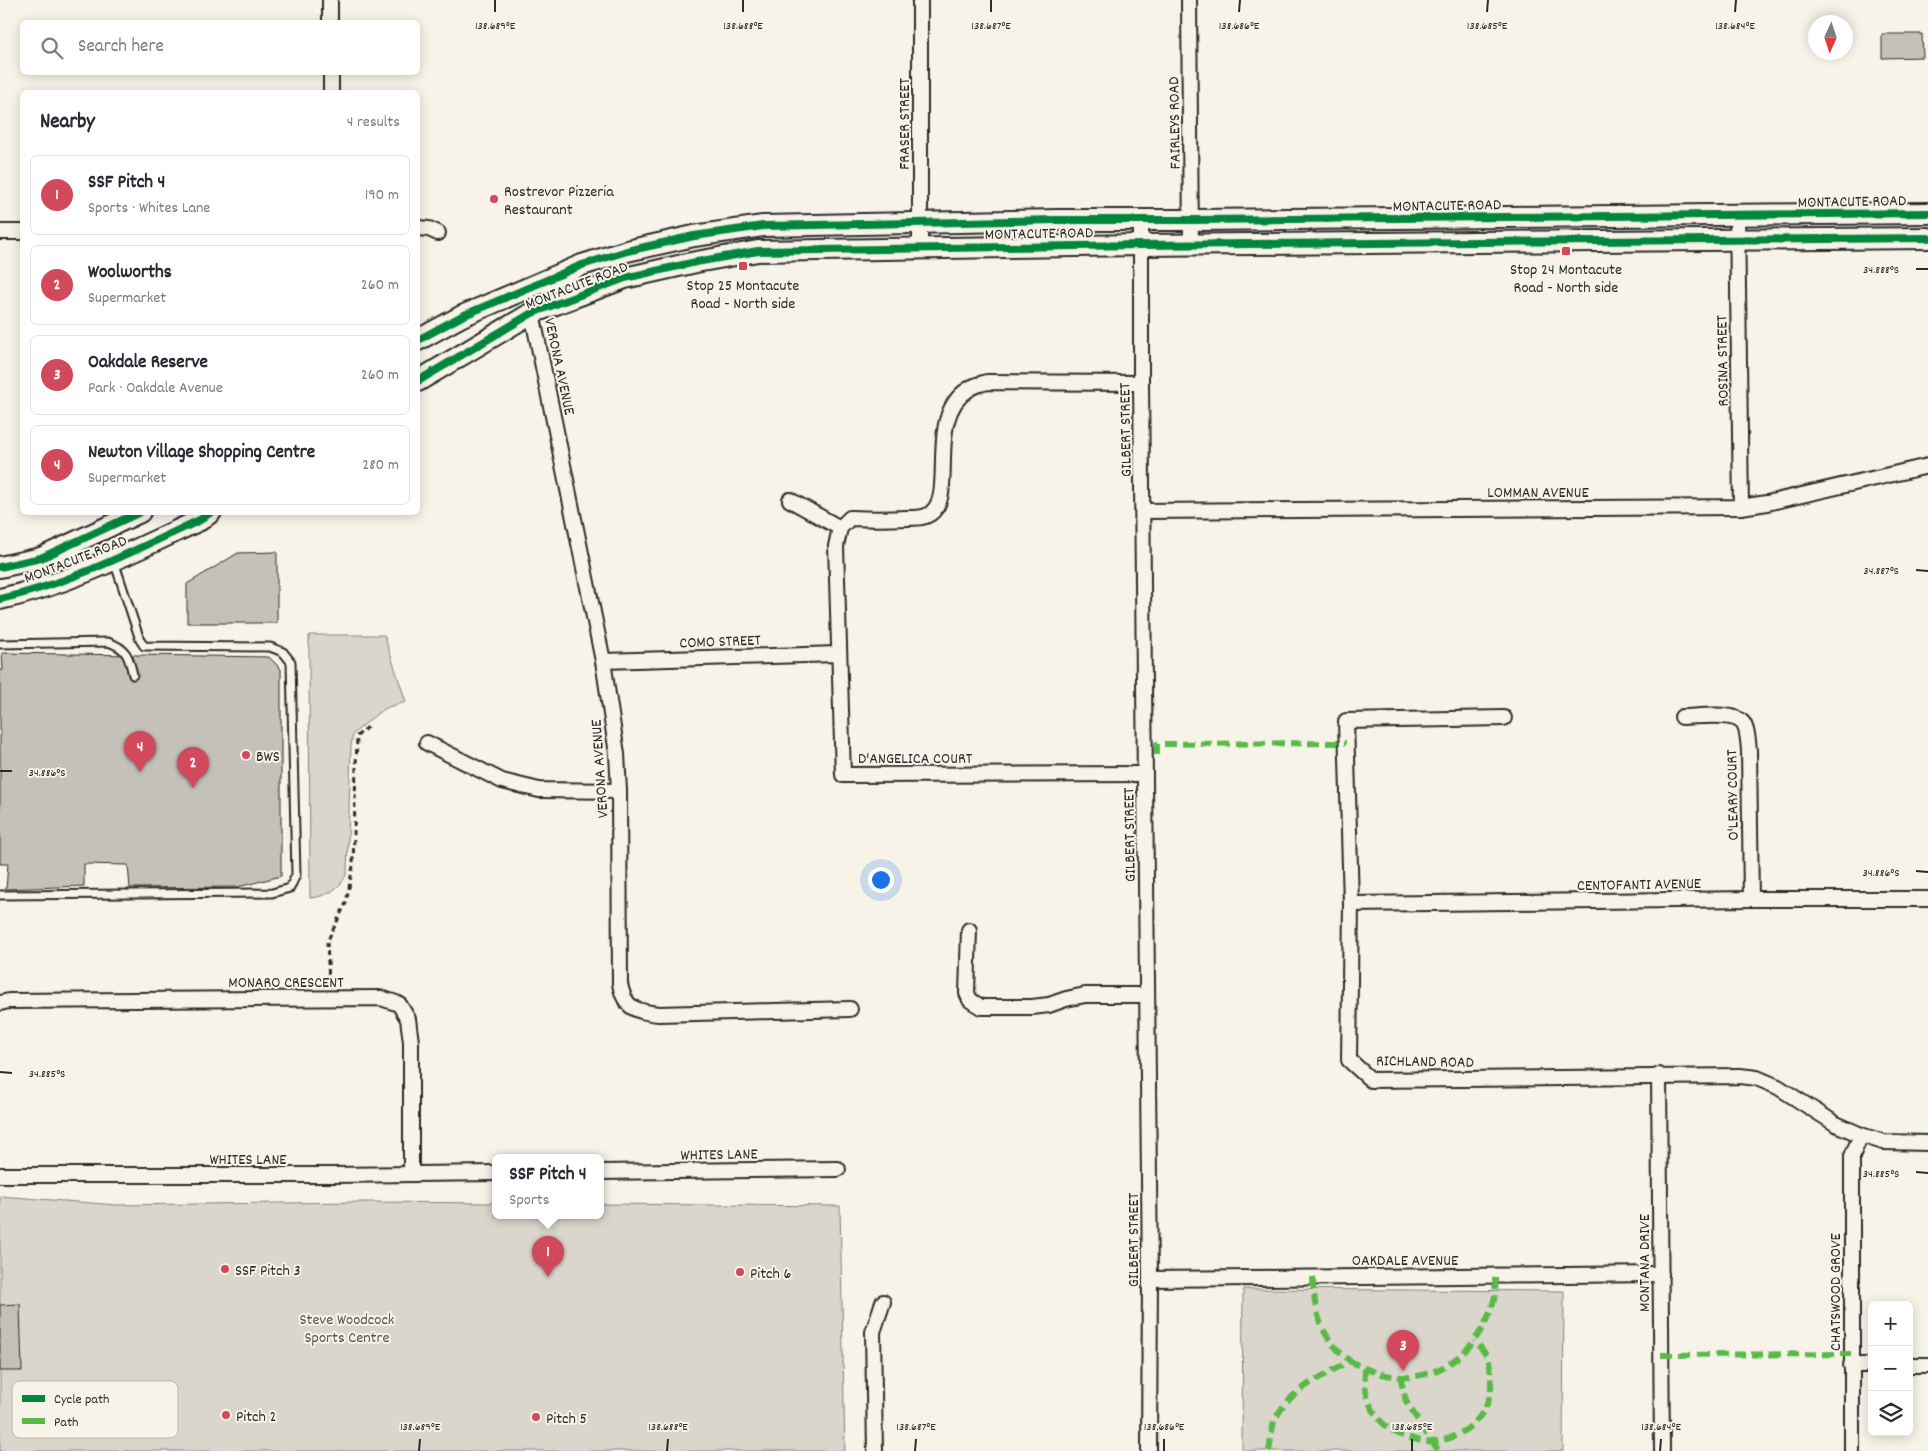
<!DOCTYPE html>
<html lang="en">
<head>
<meta charset="utf-8">
<style>
  :root { --surface:#fff; --page:#f2f2f3; --text:#2b2b33; --muted:#7c7c81; --line:#e1e1e2; --accent:#d1495b }
  body { margin:0; font-family:Dekko,sans-serif; background:var(--page); color:var(--text) }
  .controls { position:absolute; right:15px; bottom:15px; display:grid; overflow:hidden; border-radius:8px; box-shadow:0 2px 12px #0003 }
  .controls button { width:45px; height:45px; display:grid; place-items:center; padding:0; border:0; border-bottom:1px solid var(--line); background:var(--surface); color:var(--text); font:25px sans-serif }
  .compass { position:absolute; left:1808px; top:15px; width:45px; height:45px; border-radius:50%; background:var(--surface); box-shadow:0 2px 12px #0003; rotate:183deg }
  .you { position:absolute; left:880px; top:879px; width:18px; height:18px; margin:-12px; border:4px solid #fff; border-radius:50%; background:#1a73e8; box-shadow:0 0 0 8px #1a73e833 }
  .badge { display:grid; place-items:center; width:32px; height:32px; border-radius:50%; background:var(--accent); color:#fff; font-size:16px; font-weight:700 }
  .pin { position:absolute; translate:-50% -41px; filter:drop-shadow(0 1px 2px #0008) }
  .pin::after { content:''; position:absolute; top:26px; width:18px; height:15px; background:inherit; clip-path:polygon(0 0,100% 0,50% 100%) }
  .popup { position:absolute; left:492px; top:1154px; width:112px; height:65px; box-sizing:border-box; display:grid; place-content:center; border-radius:8px; background:var(--surface); filter:drop-shadow(0 1px 4px #0005); font-size:16px; white-space:nowrap; color:var(--muted) }
  .popup b { font-size:19px; color:var(--text) }
  .popup::after { content:''; position:absolute; left:50%; top:100%; margin-left:-10px; border:10px solid transparent; border-top-color:var(--surface) }
  .list { margin:0; padding:0; list-style:none }
  h2 { display:flex; justify-content:space-between; align-items:center; height:65px; margin:0; padding:0 20px; font-size:21px }
  h2 small { font-size:16px; font-weight:400; color:var(--muted) }
  .list li { display:grid; grid-template-columns:32px 1fr auto; gap:15px; align-items:center; box-sizing:border-box; height:80px; margin:0 10px 10px; padding:0 10px; border:1px solid var(--line); border-radius:8px }
  .list b { display:block; font-size:19px; white-space:nowrap }
  .list p { margin:0; font-size:16px; white-space:nowrap; color:var(--muted) }
  .list em { font-size:16px; font-style:normal; color:var(--muted) }
  .icon { flex:none; width:28px; height:28px; fill:none; stroke:currentColor; stroke-width:2; stroke-linecap:round; stroke-linejoin:round }
  .map { position:relative; flex:none; width:1928px; height:1451px; overflow:hidden }
  .search { position:absolute; background:var(--surface); box-shadow:0 2px 12px #0003; left:20px; top:20px; width:400px; height:55px; display:flex; align-items:center; gap:12px; box-sizing:border-box; padding:0 18px; border-radius:8px; color:var(--muted); font-size:19px }
  .panel { position:absolute; background:var(--surface); box-shadow:0 2px 12px #0003; left:20px; top:90px; width:400px; height:425px; border-radius:8px }
  .map>svg:first-child { display:block }
  .green { fill:#dad6cc; stroke:#82807c }
  .building { fill:#c4c1b9; stroke:#2b2b2b }
  .lines { fill:none; stroke-linecap:round; stroke-linejoin:round }
  .service-casing { stroke:#2b2b2b; stroke-width:11 }
  .minor-casing { stroke:#2b2b2b; stroke-width:18 }
  .secondary-casing { stroke:#2b2b2b; stroke-width:24 }
  .path { stroke:#2b2b2b; stroke-width:3; stroke-dasharray:5 4; stroke-linecap:butt }
  .service { stroke:#f7f3e8; stroke-width:7 }
  .minor { stroke:#f7f3e8; stroke-width:14 }
  .secondary { stroke:#f7f3e8; stroke-width:20 }
  .quiet { stroke:#58b947; stroke-width:6; stroke-dasharray:12 6; stroke-linecap:butt }
  .cycleway-casing { stroke:#f7f3e8; stroke-width:11 }
  .cycleway { stroke:#00873e; stroke-width:8 }
  .ticks { fill:none; stroke:#2b2b2b; stroke-width:2 }
  .poi-dot { fill:#d1495b; stroke:#f7f3e8; stroke-width:2 }
  .labels { text-anchor:middle; stroke-width:4; stroke-linejoin:round; paint-order:stroke }
  .street-label { font-size:16px; fill:#2b2b2b; stroke:#f7f3e8 }
  .poi-label { font-size:16px; fill:#2b2b2b; stroke:#f7f3e8; text-anchor:start }
  .park-label { font-size:16px; fill:#575653; stroke:#f7f3e8 }
  .key { fill:#f7f3e8; stroke:#bab7af; stroke-width:1 }
  .key-label { font-size:14px; fill:#2b2b2b }
  .ticks-label { font-size:12px; text-anchor:middle; fill:#2b2b2b; stroke:#f7f3e8; stroke-width:4; stroke-linejoin:round; paint-order:stroke }
</style>
</head>
<body>
<div class="map">
<svg width="1928" height="1451" viewBox="0 0 1928 1451">
  <rect width="100%" height="100%" fill="#f7f3e8"/>
  <filter id="ink" filterUnits="userSpaceOnUse"><feTurbulence type="fractalNoise" baseFrequency=".02" numOctaves="2"/><feDisplacementMap in="SourceGraphic" scale="10" xChannelSelector="R" yChannelSelector="G"/><feConvolveMatrix kernelMatrix="1 2 1 2 8 2 1 2 1" color-interpolation-filters="sRGB"/></filter>
  <g filter="url(#ink)">
    <g class="green">
      <path d="M309,635H384L406,702L388,707L378,713L353,734L351,746L347,872C342,888 326,897 310,898Z"/>
      <path d="M0,1196L116,1205L365,1202L495,1203L496,1216H600L601,1204L840,1206L845,1451H0Z"/>
      <path d="M1243,1289L1564,1291L1563,1451H1242Z"/>
    </g>
    <g class="building">
      <path d="M1882,34H1922L1923,57L1882,58Z"/>
      <path d="M277,552V623H187V584L238,553Z"/>
      <path d="M2,653L269,657L281,669V876L238,887L130,888L128,865L84,864V886L6,889L8,864H0V670H3Z"/>
      <path d="M20,1304L22,1371H0V1305Z"/>
    </g>
    <g class="lines">
      <defs>
        <g id="service">
          <path d="M0,644L108,642C127,648 129,657 133,675"/>
          <path d="M0,895L272,893L290,888L296,875L291,662L283,652L270,647L144,646L140,640L114,561L101,548L70,557H59"/>
        </g>
        <g id="minor">
          <path d="M330,0V22"/>
          <path d="M1189,0L1191,245"/>
          <path d="M331,72V92"/>
          <path d="M1737,215L1741,507"/>
          <path d="M1141,219V383L1150,1279L1149,1451"/>
          <path d="M418,228L429,229L438,233"/>
          <path d="M0,232H22"/>
          <path d="M920,247V0"/>
          <path d="M532,313L603,661L617,754L619,791L620,984C625,1009 635,1011 659,1014L850,1009"/>
          <path d="M1141,383L987,382C981,384 974,385 969,389C922,418 961,502 926,516C921,518 913,518 907,518C888,519 869,519 850,518L840,528L836,546L843,775L1145,774"/>
          <path d="M790,500L840,528"/>
          <path d="M1143,511L1741,507L1767,503L1928,466"/>
          <path d="M603,661L838,654"/>
          <path d="M1682,717C1697,717 1733,711 1743,723C1748,730 1748,742 1749,750L1751,899"/>
          <path d="M1504,718L1346,721L1351,904L1349,1060L1371,1080L1740,1076L1757,1078L1778,1087L1836,1124L1861,1135L1883,1142L1928,1143"/>
          <path d="M427,743L502,781L539,790L619,791"/>
          <path d="M1351,904L1751,899H1928"/>
          <path d="M969,930L967,993L970,1000L981,1007H1032L1049,1005L1066,999L1085,995H1147"/>
          <path d="M0,1003L9,1001L381,998L399,1004L408,1019L411,1042V1174"/>
          <path d="M1659,1075L1662,1451"/>
          <path d="M600,1172L838,1169"/>
          <path d="M0,1175H334L496,1173"/>
          <path d="M1150,1279L1661,1274"/>
          <path d="M1851,1365H1872"/>
          <path d="M1909,1365H1928"/>
          <path d="M875,1451L873,1332L883,1302"/>
          <path d="M1852,1451V1156L1861,1135"/>
        </g>
        <g id="secondary">
          <path d="M418,340L462,316L582,265L627,251L694,236L763,226L1057,220H1192L1928,213"/>
          <path d="M418,381L532,313L625,278L696,262L758,251L1141,245L1928,238"/>
          <path d="M0,567L41,558L140,512"/>
          <path d="M0,599C70,584 135,550 200,520L211,512"/>
        </g>
      </defs>
      <use href="#service" class="service-casing"/>
      <use href="#minor" class="minor-casing"/>
      <use href="#secondary" class="secondary-casing"/>
      <path class="path" d="M329,983L327,942L346,903L353,866L357,736L370,725"/>
      <use href="#service" class="service"/>
      <use href="#minor" class="minor"/>
      <use href="#secondary" class="secondary"/>
      <g class="quiet">
        <path d="M1157,755V744L1346,743"/>
        <path d="M1313,1277C1314,1314 1321,1338 1350,1361"/>
        <path d="M1661,1355L1851,1354"/>
        <path d="M1365,1368C1362,1403 1379,1432 1414,1439C1420,1441 1427,1443 1433,1442C1464,1439 1493,1413 1491,1382C1491,1375 1491,1366 1488,1359C1485,1352 1479,1346 1475,1340"/>
        <path d="M1400,1376L1406,1401L1424,1430L1439,1451"/>
        <path d="M1269,1451C1271,1442 1271,1429 1275,1420C1288,1390 1324,1376 1350,1361C1369,1371 1388,1378 1409,1377C1446,1374 1474,1349 1488,1317C1491,1310 1494,1302 1495,1295C1496,1289 1495,1282 1495,1276"/>
      </g>
      <defs>
        <g id="cycleway">
          <path d="M418,340L462,316L582,265L627,251L694,236L763,226L1057,220H1192L1928,213"/>
          <path d="M418,381L532,313L625,278L696,262L758,251L1141,245L1928,238"/>
          <path d="M0,567L41,558L140,512"/>
          <path d="M0,599C70,584 135,550 200,520L211,512"/>
        </g>
      </defs>
      <use href="#cycleway" class="cycleway-casing"/>
      <use href="#cycleway" class="cycleway"/>
    </g>
  </g>
  <path class="ticks" d="M495,12V0M743,12V0M991,12V0M1239,12L1240,0M1487,12L1488,0M1735,12L1736,0M1916,269H1928M1916,570L1928,571M0,771H12M1916,871L1928,872M0,1072L12,1073M1916,1172L1928,1173M419,1451L420,1439M667,1451L668,1439M915,1451L916,1439M1164,1451V1439M1412,1451V1439M1660,1451L1661,1439"/>
  <g class="poi-dot">
    <circle cx="494" cy="199" r="5"/>
    <rect x="1561" y="246" width="10" height="10" rx="2.5"/>
    <rect x="738" y="261" width="10" height="10" rx="2.5"/>
    <circle cx="246" cy="755" r="5"/>
    <circle cx="225" cy="1269" r="5"/>
    <circle cx="740" cy="1272" r="5"/>
    <circle cx="226" cy="1415" r="5"/>
    <circle cx="536" cy="1417" r="5"/>
  </g>
  <g class="labels">
    <g class="street-label">
      <text transform="translate(1173 123) rotate(-91)" y="6">FAIRLEYS ROAD</text>
      <text transform="translate(903 124) rotate(-90)" y="6">FRASER STREET</text>
      <text transform="translate(1852 200) rotate(-1)" y="6">MONTACUTE ROAD</text>
      <text transform="translate(1447 204) rotate(-1)" y="6">MONTACUTE ROAD</text>
      <text transform="translate(1039 232) rotate(-1)" y="6">MONTACUTE ROAD</text>
      <text transform="translate(576 284) rotate(-21)" y="6">MONTACUTE ROAD</text>
      <text transform="translate(1721 361) rotate(-91)" y="6">ROSINA STREET</text>
      <text transform="translate(561 366) rotate(78)" y="6">VERONA AVENUE</text>
      <text transform="translate(1124 430) rotate(-91)" y="6">GILBERT STREET</text>
      <text x="1538" y="497">LOMMAN AVENUE</text>
      <text transform="translate(75 558) rotate(-21)" y="6">MONTACUTE ROAD</text>
      <text transform="translate(720 640) rotate(-2)" y="6">COMO STREET</text>
      <text x="915" y="763">D'ANGELICA COURT</text>
      <text transform="translate(598 769) rotate(-94)" y="6">VERONA AVENUE</text>
      <text transform="translate(1731 795) rotate(-91)" y="6">O'LEARY COURT</text>
      <text transform="translate(1128 835) rotate(-91)" y="6">GILBERT STREET</text>
      <text transform="translate(1639 883) rotate(-1)" y="6">CENTOFANTI AVENUE</text>
      <text x="286" y="987">MONARO CRESCENT</text>
      <text transform="translate(1425 1060) rotate(1)" y="6">RICHLAND ROAD</text>
      <text transform="translate(719 1153) rotate(-1)" y="6">WHITES LANE</text>
      <text x="248" y="1164">WHITES LANE</text>
      <text transform="translate(1132 1240) rotate(-90)" y="6">GILBERT STREET</text>
      <text x="1405" y="1265">OAKDALE AVENUE</text>
      <text transform="translate(1643 1263) rotate(-90)" y="6">MONTANA DRIVE</text>
      <text transform="translate(1834 1292) rotate(-90)" y="6">CHATSWOOD GROVE</text>
    </g>
    <g class="poi-label">
      <text x="504" y="196">Rostrevor Pizzeria<tspan x="504" dy="18">Restaurant</tspan></text>
      <text x="1566" y="274" text-anchor="middle">Stop 24 Montacute<tspan x="1566" dy="18">Road - North side</tspan></text>
      <text x="743" y="290" text-anchor="middle">Stop 25 Montacute<tspan x="743" dy="18">Road - North side</tspan></text>
      <text x="256" y="761">BWS</text>
      <text x="235" y="1275">SSF Pitch 3</text>
      <text x="750" y="1278">Pitch 6</text>
      <text x="236" y="1421">Pitch 2</text>
      <text x="546" y="1423">Pitch 5</text>
    </g>
    <g class="park-label">
      <text x="347" y="1324">Steve Woodcock<tspan x="347" dy="18">Sports Centre</tspan></text>
    </g>
  </g>
  <rect x="12" y="1381" width="166" height="57" rx="8" class="key"/>
  <rect x="22" y="1395" width="23" height="7" fill="#00873e"/>
  <rect x="22" y="1418" width="23" height="6" fill="#58b947"/>
  <g class="key-label">
    <text x="54" y="1403">Cycle path</text>
    <text x="54" y="1426">Path</text>
  </g>
  <g class="ticks-label">
    <text x="495" y="29">138.689°E</text>
    <text x="743" y="29">138.688°E</text>
    <text x="991" y="29">138.687°E</text>
    <text x="1239" y="29">138.686°E</text>
    <text x="1487" y="29">138.685°E</text>
    <text x="1735" y="29">138.684°E</text>
    <text x="1881" y="273">34.888°S</text>
    <text x="1881" y="574">34.887°S</text>
    <text x="47" y="776">34.886°S</text>
    <text x="1881" y="876">34.886°S</text>
    <text x="47" y="1077">34.885°S</text>
    <text x="1881" y="1177">34.885°S</text>
    <text x="420" y="1430">138.689°E</text>
    <text x="668" y="1430">138.688°E</text>
    <text x="916" y="1430">138.687°E</text>
    <text x="1164" y="1430">138.686°E</text>
    <text x="1412" y="1430">138.685°E</text>
    <text x="1661" y="1430">138.684°E</text>
  </g>
</svg>
<div class="controls">
<button>+</button>
<button>−</button>
<button><svg class="icon" aria-label="layers" viewBox="0 0 24 24"><path d="M12 4l9 5-9 5-9-5zM3 14l9 5 9-5"/></svg></button>
</div>
<svg class="compass" viewBox="-18 -18 36 36"><path d="M0-13l5 13h-10z" fill="#e53935"/><path d="M0 13l5-13h-10z" fill="#7c7c81"/></svg>
<div class="you"></div>
<div class="pin badge" style="left:548px;top:1277px">1</div>
<div class="popup"><b>SSF Pitch 4</b>Sports</div>
<div class="pin badge" style="left:193px;top:788px">2</div>
<div class="pin badge" style="left:1403px;top:1371px">3</div>
<div class="pin badge" style="left:140px;top:772px">4</div>
<div class="search"><svg class="icon" aria-label="search" viewBox="0 0 24 24"><circle cx="10" cy="10" r="6"/><path d="M15 15l6 6"/></svg>Search here</div>
<section class="panel">
<h2>Nearby<small>4 results</small></h2>
<ul class="list">
<li><span class="badge">1</span><div><b>SSF Pitch 4</b><p>Sports · Whites Lane</p></div><em>190 m</em></li>
<li><span class="badge">2</span><div><b>Woolworths</b><p>Supermarket</p></div><em>260 m</em></li>
<li><span class="badge">3</span><div><b>Oakdale Reserve</b><p>Park · Oakdale Avenue</p></div><em>260 m</em></li>
<li><span class="badge">4</span><div><b>Newton Village Shopping Centre</b><p>Supermarket</p></div><em>280 m</em></li>
</ul>
</section>
</div>
</body>
</html>
